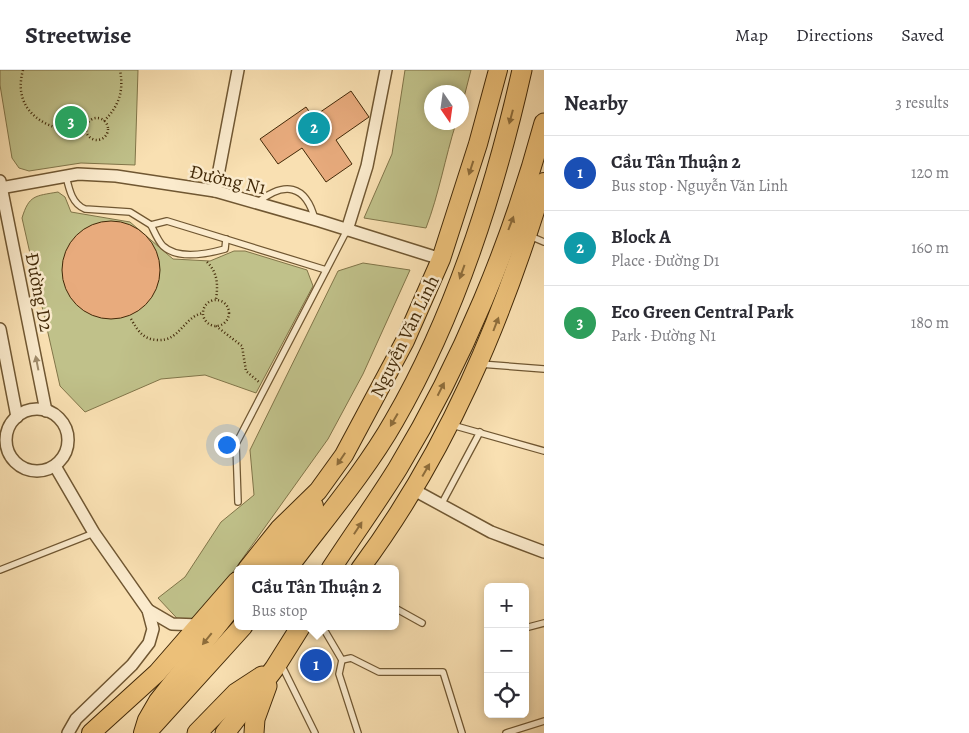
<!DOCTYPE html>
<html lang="en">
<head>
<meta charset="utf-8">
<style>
  :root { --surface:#fff; --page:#f7f7f7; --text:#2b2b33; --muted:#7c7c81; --line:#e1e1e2; --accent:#8f2418 }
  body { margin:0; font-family:Alegreya,serif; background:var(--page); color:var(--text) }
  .controls { position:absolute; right:15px; bottom:15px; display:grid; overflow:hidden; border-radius:8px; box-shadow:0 2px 8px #0003 }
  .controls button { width:45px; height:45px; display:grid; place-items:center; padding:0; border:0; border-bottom:1px solid var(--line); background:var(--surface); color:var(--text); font:25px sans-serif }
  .compass { position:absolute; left:424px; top:15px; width:45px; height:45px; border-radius:50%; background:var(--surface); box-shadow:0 2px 8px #0003; rotate:167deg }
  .you { position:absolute; left:226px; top:374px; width:18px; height:18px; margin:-12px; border:4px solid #fff; border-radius:50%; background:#1a73e8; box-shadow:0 0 0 8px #1a73e833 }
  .badge { display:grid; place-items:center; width:32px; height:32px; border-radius:50%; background:var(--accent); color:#fff; font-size:16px; font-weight:700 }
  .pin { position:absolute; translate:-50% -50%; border:2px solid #fff; box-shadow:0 1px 5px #0006 }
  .popup { position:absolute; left:234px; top:495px; width:165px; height:65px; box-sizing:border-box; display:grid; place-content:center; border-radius:8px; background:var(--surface); filter:drop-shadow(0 1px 4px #0005); font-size:16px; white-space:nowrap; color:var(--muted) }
  .popup b { font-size:19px; color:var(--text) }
  .popup::after { content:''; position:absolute; left:50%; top:100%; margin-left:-10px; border:10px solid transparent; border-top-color:var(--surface) }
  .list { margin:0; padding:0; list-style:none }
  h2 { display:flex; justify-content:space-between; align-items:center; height:65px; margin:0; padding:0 20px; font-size:21px }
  h2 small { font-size:16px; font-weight:400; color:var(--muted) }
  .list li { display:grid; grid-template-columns:32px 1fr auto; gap:15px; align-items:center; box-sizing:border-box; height:75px; padding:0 20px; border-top:1px solid var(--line) }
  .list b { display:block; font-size:19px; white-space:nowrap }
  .list p { margin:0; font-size:16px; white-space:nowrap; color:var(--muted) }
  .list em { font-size:16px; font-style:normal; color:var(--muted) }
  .icon { flex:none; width:28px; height:28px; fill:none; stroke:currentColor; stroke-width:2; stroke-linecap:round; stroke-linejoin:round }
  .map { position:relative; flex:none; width:544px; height:663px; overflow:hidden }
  header { display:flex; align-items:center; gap:30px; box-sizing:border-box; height:70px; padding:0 25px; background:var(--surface); border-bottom:1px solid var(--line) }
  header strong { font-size:24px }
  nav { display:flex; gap:28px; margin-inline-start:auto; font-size:18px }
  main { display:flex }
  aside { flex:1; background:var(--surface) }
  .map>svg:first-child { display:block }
  .green { fill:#c0c18a; stroke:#817549 }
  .building { fill:#e8ab7d; stroke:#422908 }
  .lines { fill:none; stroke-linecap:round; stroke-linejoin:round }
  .service-casing { stroke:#705732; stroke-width:8 }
  .minor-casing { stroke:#705732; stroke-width:14 }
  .primary-casing { stroke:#422908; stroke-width:20 }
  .trunk-casing { stroke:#422908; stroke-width:21 }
  .path { stroke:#422908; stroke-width:2.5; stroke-dasharray:1 2.5; stroke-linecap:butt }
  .service { stroke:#fbebcd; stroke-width:5.5 }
  .minor { stroke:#fbebcd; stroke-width:11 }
  .primary { stroke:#ecc079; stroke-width:18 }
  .trunk { stroke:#ecc079; stroke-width:19 }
  .oneway { fill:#8e6d3b }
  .oneway2 { fill:#9e8a6a }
  .labels { text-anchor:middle; stroke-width:5; stroke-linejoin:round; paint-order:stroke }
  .street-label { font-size:19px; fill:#422908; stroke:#fbebcd }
</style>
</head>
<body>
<header>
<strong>Streetwise</strong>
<nav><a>Map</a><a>Directions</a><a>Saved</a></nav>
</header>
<main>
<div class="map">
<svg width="544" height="663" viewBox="0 0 544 663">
  <rect width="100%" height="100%" fill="#f9e0b2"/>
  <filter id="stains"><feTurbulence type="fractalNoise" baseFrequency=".004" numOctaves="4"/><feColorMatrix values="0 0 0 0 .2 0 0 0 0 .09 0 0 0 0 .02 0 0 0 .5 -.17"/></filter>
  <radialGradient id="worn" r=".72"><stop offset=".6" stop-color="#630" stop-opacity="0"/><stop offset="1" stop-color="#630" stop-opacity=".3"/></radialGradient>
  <g class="green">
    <path d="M0,0H138L135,95L81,93L29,101L19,98L12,88L0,15Z"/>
    <path d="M405,0H471L462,35V22H432V52L456,53C445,88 439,124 426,158L364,148L392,84Z"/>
    <path d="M58,122L65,127L71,142L130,152L173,189L210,191L234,181H245L307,200L313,216L256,323L205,305L161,309L85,342L60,316L22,148C29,125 35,126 58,122Z"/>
    <path d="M363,193L410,200L363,304L328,369L225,513L187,559L158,528L185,507L221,452L254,425L250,380L338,201Z"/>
  </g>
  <g class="building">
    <path d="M351,21L369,47L336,70L352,94L326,112L302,78L278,94L260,69L306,37L313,47Z"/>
    <circle cx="111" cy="200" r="49"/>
  </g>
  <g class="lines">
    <defs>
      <g id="service">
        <path d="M66,106C69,119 72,134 85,139L130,142L151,155L167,151L326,200"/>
        <path d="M257,133C284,111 306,114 315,150"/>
        <path d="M151,155C154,161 158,171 163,176C178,190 207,184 225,179L226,169"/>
        <path d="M530,166L544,172"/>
        <path d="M480,294L544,299"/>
        <path d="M452,355L544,381"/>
        <path d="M238,432L236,374L347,160"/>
        <path d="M441,435L480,362"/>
        <path d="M0,500L94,463"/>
        <path d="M395,538L422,553"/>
        <path d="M322,556L342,590"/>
        <path d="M525,558L544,553"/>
        <path d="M342,590L351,588L379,602H443L462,663"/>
        <path d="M342,590L339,604L358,663"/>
        <path d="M281,594L315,663"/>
        <path d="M506,663L544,651"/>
      </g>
      <g id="minor">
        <path d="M0,111L46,341"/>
        <path d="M0,118L78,104L116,106L215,121L320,151L441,189"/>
        <path d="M215,121L238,0"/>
        <path d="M347,160L367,96L386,0"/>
        <path d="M0,259L17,347"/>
        <circle cx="37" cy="370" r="31"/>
        <path d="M55,396L94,463L148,540L153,559L149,573L132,595L76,649L68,663"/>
        <path d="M414,420L491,462L544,482"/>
        <path d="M148,540L172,554L199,555"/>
      </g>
      <g id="primary">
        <path d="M247,499L279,459L318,421L344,385L405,271L441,189L478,74L498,0"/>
        <path d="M264,499L313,440L314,436"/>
        <path d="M360,499C447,382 502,251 544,112"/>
        <path d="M91,663L157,603L237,511"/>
        <path d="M143,663L147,650L158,631L237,531"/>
      </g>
      <g id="trunk">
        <path d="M287,499C322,452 365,402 394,351C456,244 495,120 522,0"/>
        <path d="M331,499C353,465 377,432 398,398C462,292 512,172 544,53"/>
        <path d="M146,663L243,556"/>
        <path d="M197,663L236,623L262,606"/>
        <path d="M225,663L274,599L301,556"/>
        <path d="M254,663L255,649L267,616"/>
      </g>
    </defs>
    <use href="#service" class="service-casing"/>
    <use href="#minor" class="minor-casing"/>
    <use href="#primary" class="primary-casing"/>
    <use href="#trunk" class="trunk-casing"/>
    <g class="path">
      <path d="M23,0C11,43 49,63 86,61"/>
      <circle cx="97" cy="59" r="11"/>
      <path d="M104,51C119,36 124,21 120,0"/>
      <path d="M207,192C218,203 218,215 216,230"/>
      <circle cx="216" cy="243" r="13"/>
      <path d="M131,249C138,261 143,269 157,270C180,272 183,247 203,243"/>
      <path d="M216,256L242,276L246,301L259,312"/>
    </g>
    <use href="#service" class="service"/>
    <use href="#minor" class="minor"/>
    <use href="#primary" class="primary"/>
    <use href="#trunk" class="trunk"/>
  </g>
  <defs><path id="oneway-solid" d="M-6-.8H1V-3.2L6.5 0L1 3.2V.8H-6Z" transform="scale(1.25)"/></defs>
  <g class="oneway">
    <use href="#oneway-solid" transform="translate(511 47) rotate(105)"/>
    <use href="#oneway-solid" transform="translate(471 98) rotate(108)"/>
    <use href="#oneway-solid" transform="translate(511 153) rotate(-69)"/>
    <use href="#oneway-solid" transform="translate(462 202) rotate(110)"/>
    <use href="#oneway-solid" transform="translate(496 254) rotate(-69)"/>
    <use href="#oneway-solid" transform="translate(441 319) rotate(-63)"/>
    <use href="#oneway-solid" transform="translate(394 350) rotate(120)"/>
    <use href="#oneway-solid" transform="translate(341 389) rotate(124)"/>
    <use href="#oneway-solid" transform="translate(426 400) rotate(-60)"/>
    <use href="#oneway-solid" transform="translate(358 458) rotate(-57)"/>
    <use href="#oneway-solid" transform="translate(207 569) rotate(129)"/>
  </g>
  <use class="oneway2" href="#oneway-solid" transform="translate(37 293) rotate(-101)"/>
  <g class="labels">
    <g class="street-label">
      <text transform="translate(228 109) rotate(13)" y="7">Đường N1</text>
      <text transform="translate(40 222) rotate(79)" y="7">Đường D2</text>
      <text transform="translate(404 266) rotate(-64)" y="7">Nguyễn Văn Linh</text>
    </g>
  </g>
  <rect width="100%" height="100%" filter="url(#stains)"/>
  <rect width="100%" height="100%" fill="url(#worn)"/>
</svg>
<div class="controls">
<button>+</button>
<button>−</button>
<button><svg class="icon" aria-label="locate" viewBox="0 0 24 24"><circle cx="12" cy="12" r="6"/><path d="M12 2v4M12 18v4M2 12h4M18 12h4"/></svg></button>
</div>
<svg class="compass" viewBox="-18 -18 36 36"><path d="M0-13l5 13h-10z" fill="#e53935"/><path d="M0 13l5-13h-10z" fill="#7c7c81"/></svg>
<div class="you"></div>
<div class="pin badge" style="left:316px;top:595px;background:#1a4fb4">1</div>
<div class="popup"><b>Cầu Tân Thuận 2</b>Bus stop</div>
<div class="pin badge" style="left:314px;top:58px;background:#0f9aa8">2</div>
<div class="pin badge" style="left:71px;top:52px;background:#2e9e5b">3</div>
</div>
<aside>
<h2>Nearby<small>3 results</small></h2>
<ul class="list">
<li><span class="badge" style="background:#1a4fb4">1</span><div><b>Cầu Tân Thuận 2</b><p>Bus stop · Nguyễn Văn Linh</p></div><em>120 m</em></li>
<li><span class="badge" style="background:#0f9aa8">2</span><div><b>Block A</b><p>Place · Đường D1</p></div><em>160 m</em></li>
<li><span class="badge" style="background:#2e9e5b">3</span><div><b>Eco Green Central Park</b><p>Park · Đường N1</p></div><em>180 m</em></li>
</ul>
</aside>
</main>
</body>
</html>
